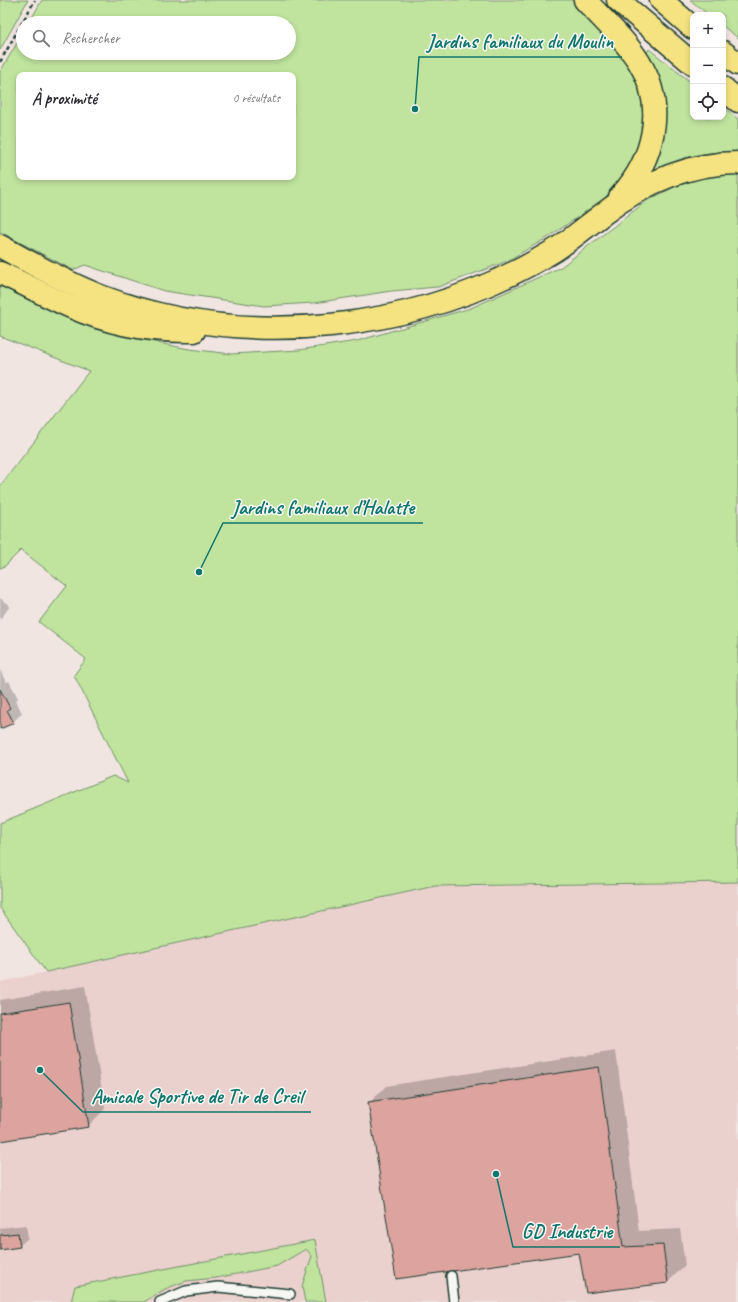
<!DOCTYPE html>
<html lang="fr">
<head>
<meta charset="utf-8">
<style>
  :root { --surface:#fff; --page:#f7f7f7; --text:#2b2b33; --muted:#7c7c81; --line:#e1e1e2 }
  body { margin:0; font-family:Caveat,sans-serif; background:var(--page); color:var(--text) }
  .controls { position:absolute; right:12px; top:12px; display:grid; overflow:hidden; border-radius:8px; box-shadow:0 2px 6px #0003 }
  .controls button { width:36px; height:36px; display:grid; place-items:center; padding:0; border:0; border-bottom:1px solid var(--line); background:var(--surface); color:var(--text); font:20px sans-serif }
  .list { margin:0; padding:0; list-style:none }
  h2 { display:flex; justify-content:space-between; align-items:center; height:52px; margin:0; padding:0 16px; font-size:17px }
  h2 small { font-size:13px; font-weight:400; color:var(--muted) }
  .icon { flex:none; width:22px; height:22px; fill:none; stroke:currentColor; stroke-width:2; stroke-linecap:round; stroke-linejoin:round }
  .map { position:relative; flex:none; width:738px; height:1302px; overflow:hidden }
  .search { position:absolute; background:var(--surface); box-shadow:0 2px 6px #0003; left:16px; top:16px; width:280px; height:44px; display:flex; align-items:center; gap:10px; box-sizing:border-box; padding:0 14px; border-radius:22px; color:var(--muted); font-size:15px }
  .panel { position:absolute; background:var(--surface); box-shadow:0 2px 6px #0003; left:16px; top:72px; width:280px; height:108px; border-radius:8px }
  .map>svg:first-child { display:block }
  .built { fill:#ebd1cd }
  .green { fill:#c0e49e; stroke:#709069; fill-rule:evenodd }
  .shadow { fill:#0003 }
  .building { fill:#dda39f; stroke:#1f3d34 }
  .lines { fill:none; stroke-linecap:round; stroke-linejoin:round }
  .lane-casing { stroke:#1f3d34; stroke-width:12 }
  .highway-casing { stroke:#1f3d34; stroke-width:25 }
  .path { stroke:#1f3d34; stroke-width:2.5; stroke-dasharray:4 3; stroke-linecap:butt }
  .lane { stroke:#f6f6f2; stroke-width:9 }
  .highway { stroke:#f5e382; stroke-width:22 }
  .leader { fill:none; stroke:#0f766e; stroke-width:1.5 }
  .callout-dot { fill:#0f766e; stroke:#f6f6f2; stroke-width:1.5 }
  .callout-label { font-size:20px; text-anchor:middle; font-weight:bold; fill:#0f766e; stroke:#f6f6f2; stroke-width:3; stroke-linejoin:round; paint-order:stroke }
</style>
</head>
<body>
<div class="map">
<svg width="738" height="1302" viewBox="0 0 738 1302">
  <rect width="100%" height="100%" fill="#f1e5e1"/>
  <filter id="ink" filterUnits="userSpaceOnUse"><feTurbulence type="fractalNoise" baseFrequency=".025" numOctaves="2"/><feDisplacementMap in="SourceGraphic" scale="8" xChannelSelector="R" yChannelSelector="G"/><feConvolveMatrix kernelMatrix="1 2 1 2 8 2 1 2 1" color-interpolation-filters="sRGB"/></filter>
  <g filter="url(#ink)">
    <path class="built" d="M738,882V1302H0V982L435,886Z"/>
    <g class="green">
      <path d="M0,0H28L0,50Z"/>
      <path d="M42,0H571L629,59L642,91L645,120L637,155L618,182L603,200L547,238L505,262L438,287L391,291L314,303L264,306L164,291L85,265L73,270L0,232V72L23,33V53H289V23H29ZM19,75H293V177H19Z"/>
      <path d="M690,0H738V38L723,26V15H709Z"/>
      <path d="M649,49L693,84V117H723V107L738,119V153C707,149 678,159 650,172L657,160L662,139L645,55Z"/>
      <path d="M738,171V882L435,886L46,972L0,908V823L113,776L128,783L74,675L86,659L39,622L67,586L21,550L5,566L0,568V486L89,371L0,336V282L133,337L163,344L189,349L232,354L299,350L357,341L471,308L561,267L648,200L691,179Z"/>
      <path d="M315,1240L326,1302H305L302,1286L312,1256L306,1249L277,1266L216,1278L186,1281L165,1289L144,1302H71L75,1286Z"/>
    </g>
    <g class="shadow">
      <path d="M0,598L10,606L0,620Z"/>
      <path d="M0,670L6,682L9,681L18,698L16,701L22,713L13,722L0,728Z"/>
      <path d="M85,986L105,1109L88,1126L0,1140V1000Z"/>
      <path d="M616,1051L639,1231L680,1229L685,1265L668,1282L580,1252L369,1103L386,1086Z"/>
      <path d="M26,1225L28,1238L19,1246L0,1249V1228Z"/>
    </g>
    <g class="building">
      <path d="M0,689L10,708L7,710L14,723L0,729Z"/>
      <path d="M69,1002L89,1127L0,1141V1013Z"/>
      <path d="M599,1067L623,1247L663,1245L668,1283L586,1293L579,1253L396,1279L368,1102Z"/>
      <path d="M18,1233L20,1247L0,1250V1235Z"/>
    </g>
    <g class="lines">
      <defs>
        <g id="lane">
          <path d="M451,1276L454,1302"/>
          <path d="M160,1302L186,1291L218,1287L290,1294"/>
        </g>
        <g id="highway">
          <path d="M585,0C603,20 625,39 639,62C667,106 654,160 620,197"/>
          <path d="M618,0L693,64"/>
          <path d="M661,0L693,28"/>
          <path d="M723,52L738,64"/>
          <path d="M723,88L738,101"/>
          <path d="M0,246C32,264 65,282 100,296C248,352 421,332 555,250C572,239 587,226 603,214C642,184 688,163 738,163"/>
          <path d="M0,273C23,283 46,296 69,306C109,324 150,332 194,331"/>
        </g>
      </defs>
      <use href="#lane" class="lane-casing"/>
      <use href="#highway" class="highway-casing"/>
      <path class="path" d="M0,62L35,0"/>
      <use href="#lane" class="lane"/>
      <use href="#highway" class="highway"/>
    </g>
  </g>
  <path class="leader" d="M415 109L419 57H622M199 572L223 523H423M40 1070L83 1112H311M496 1174L513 1247H620"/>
  <g class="callout-dot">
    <circle cx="415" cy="109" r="4"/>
    <circle cx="199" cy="572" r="4"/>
    <circle cx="40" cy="1070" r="4"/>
    <circle cx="496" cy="1174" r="4"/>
  </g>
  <g class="callout-label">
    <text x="520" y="48">Jardins familiaux du Moulin</text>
    <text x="323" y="514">Jardins familiaux d’Halatte</text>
    <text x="197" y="1103">Amicale Sportive de Tir de Creil</text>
    <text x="567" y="1238">GD Industrie</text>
  </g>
</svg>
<div class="controls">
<button>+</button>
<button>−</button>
<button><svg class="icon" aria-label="locate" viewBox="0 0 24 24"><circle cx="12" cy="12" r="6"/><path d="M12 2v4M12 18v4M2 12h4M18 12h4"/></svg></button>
</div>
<div class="search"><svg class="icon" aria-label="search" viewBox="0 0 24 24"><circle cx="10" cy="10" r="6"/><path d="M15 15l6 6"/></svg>Rechercher</div>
<section class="panel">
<h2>À proximité<small>0 résultats</small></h2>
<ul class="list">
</ul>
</section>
</div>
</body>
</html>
